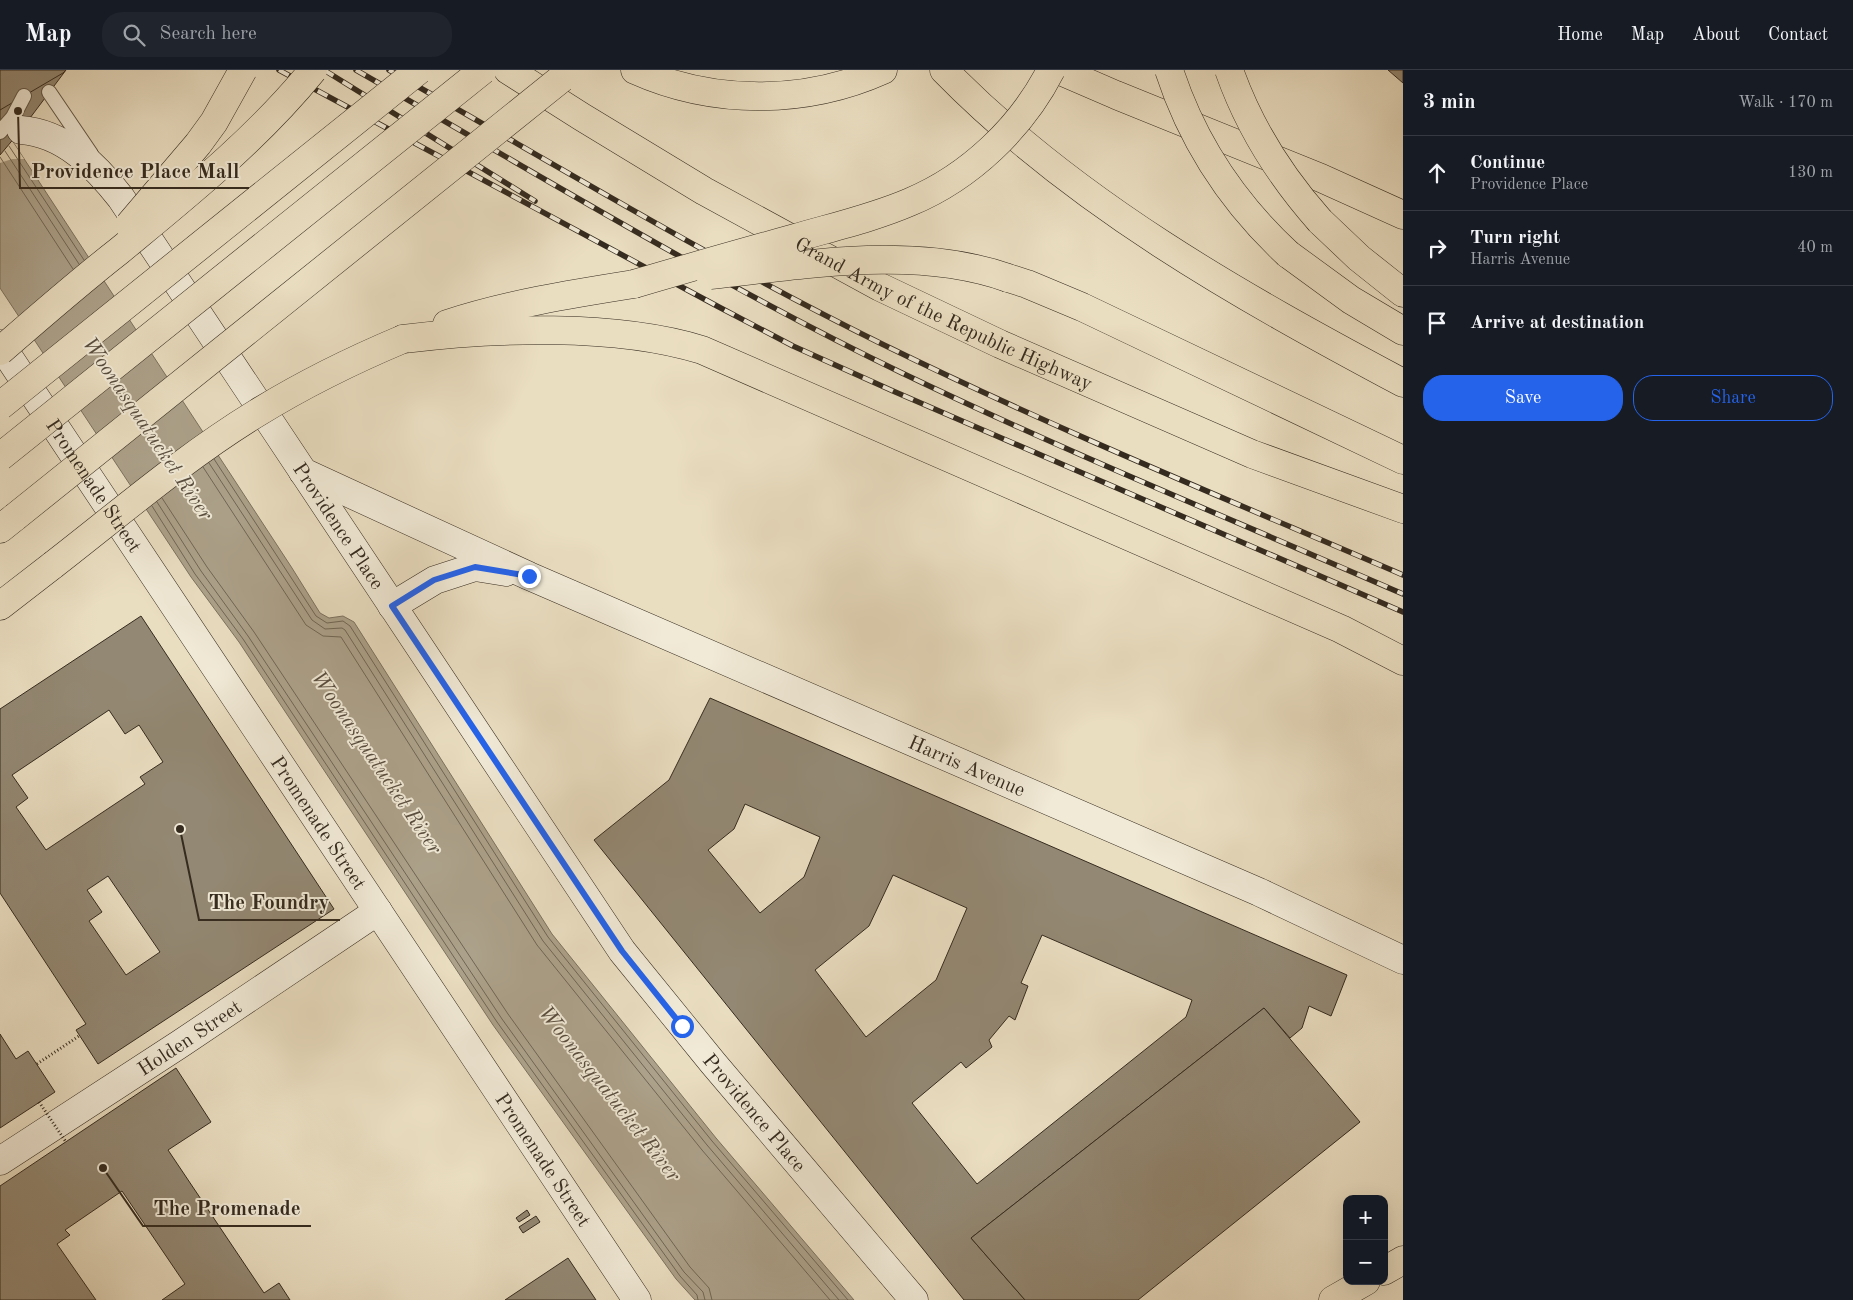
<!DOCTYPE html>
<html lang="en">
<head>
<meta charset="utf-8">
<style>
  :root { --surface:#171b24; --page:#20242c; --text:#f1f3f6; --muted:#9ea1a6; --line:#363941; --accent:#2563eb }
  body { margin:0; font-family:"Old Standard TT",serif; background:var(--page); color:var(--text) }
  .controls { position:absolute; right:15px; bottom:15px; display:grid; overflow:hidden; border-radius:10px; box-shadow:0 5px 20px #0002 }
  .controls button { width:45px; height:45px; display:grid; place-items:center; padding:0; border:0; border-bottom:1px solid var(--line); background:var(--surface); color:var(--text); font:25px sans-serif }
  .stop { position:absolute; width:15px; height:15px; margin:-11px; border:4px solid #2563eb; border-radius:50%; background:#fff }
  .stop.end { background:#2563eb; border-color:#fff; box-shadow:0 1px 5px #0008 }
  .list { margin:0; padding:0; list-style:none }
  h2 { display:flex; justify-content:space-between; align-items:center; height:65px; margin:0; padding:0 20px; font-size:21px }
  h2 small { font-size:16px; font-weight:400; color:var(--muted) }
  .list li { display:grid; grid-template-columns:32px 1fr auto; gap:15px; align-items:center; box-sizing:border-box; height:75px; padding:0 20px; border-top:1px solid var(--line) }
  .list b { display:block; font-size:19px; white-space:nowrap }
  .list p { margin:0; font-size:16px; white-space:nowrap; color:var(--muted) }
  .list em { font-size:16px; font-style:normal; color:var(--muted) }
  .actions { display:flex; gap:10px; padding:15px 20px }
  .actions a { flex:1; padding:11px 0; border:1px solid var(--accent); border-radius:20px; text-align:center; font-size:18px; color:var(--accent) }
  .actions .main { background:var(--accent); color:#fff }
  .icon { flex:none; width:28px; height:28px; fill:none; stroke:currentColor; stroke-width:2; stroke-linecap:round; stroke-linejoin:round }
  .map { position:relative; flex:none; width:1403px; height:1230px; overflow:hidden }
  header { display:flex; align-items:center; gap:30px; box-sizing:border-box; height:70px; padding:0 25px; background:var(--surface); border-bottom:1px solid var(--line) }
  header strong { font-size:24px }
  nav { display:flex; gap:28px; margin-inline-start:auto; font-size:18px }
  .search { width:350px; height:45px; background:var(--page); display:flex; align-items:center; gap:12px; box-sizing:border-box; padding:0 18px; border-radius:20px; color:var(--muted); font-size:19px }
  main { display:flex }
  aside { flex:1; background:var(--surface) }
  .map>svg:first-child { display:block }
  .water { fill:#aca18a; stroke:#7c725f }
  .pier { fill:#eadec1 }
  .lines { fill:none; stroke-linecap:round; stroke-linejoin:round }
  .shore { stroke:#706654; stroke-width:1 }
  .building { fill:#938873; stroke:#352b1f; fill-rule:evenodd }
  .lane-casing { stroke:#625848; stroke-width:16 }
  .secondary-casing { stroke:#352b1f; stroke-width:29 }
  .highway-casing { stroke:#352b1f; stroke-width:29 }
  .path { stroke:#352b1f; stroke-width:3; stroke-dasharray:1 2.5; stroke-linecap:butt }
  .lane { stroke:#f1ead7; stroke-width:14 }
  .secondary { stroke:#f1ead7; stroke-width:28 }
  .highway { stroke:#eadec1; stroke-width:28 }
  .rail-casing { stroke:#352b1f; stroke-width:5.5 }
  .rail { stroke:#f1ead7; stroke-width:4; stroke-dasharray:11; stroke-linecap:butt }
  .highway-bridge-casing { stroke:#352b1f; stroke-width:29; stroke-linecap:butt }
  .path-bridge { stroke:#352b1f; stroke-width:3; stroke-dasharray:1 2.5; stroke-linecap:butt }
  .highway-bridge { stroke:#eadec1; stroke-width:28 }
  .route { stroke:#2563eb; stroke-width:6 }
  .labels { text-anchor:middle; stroke-width:4; stroke-linejoin:round; paint-order:stroke }
  .street-label { font-size:20px; fill:#352b1f; stroke:#f1ead7 }
  .water-label { font-size:21px; font-style:italic; fill:#594e3f; stroke:#f1ead7 }
  .leader { fill:none; stroke:#352b1f; stroke-width:2 }
  .callout-dot { fill:#352b1f; stroke:#f1ead7; stroke-width:2 }
  .callout-label { font-size:21px; text-anchor:middle; font-weight:bold; fill:#352b1f; stroke:#f1ead7; stroke-width:4; stroke-linejoin:round; paint-order:stroke }
</style>
</head>
<body>
<header>
<strong>Map</strong>
<div class="search"><svg class="icon" aria-label="search" viewBox="0 0 24 24"><circle cx="10" cy="10" r="6"/><path d="M15 15l6 6"/></svg>Search here</div>
<nav><a>Home</a><a>Map</a><a>About</a><a>Contact</a></nav>
</header>
<main>
<div class="map">
<svg width="1403" height="1230" viewBox="0 0 1403 1230">
  <rect width="100%" height="100%" fill="#eadec1"/>
  <filter id="stains"><feTurbulence type="fractalNoise" baseFrequency=".004" numOctaves="4"/><feColorMatrix values="0 0 0 0 .2 0 0 0 0 .09 0 0 0 0 .02 0 0 0 .5 -.17"/></filter>
  <radialGradient id="worn" r=".72"><stop offset=".6" stop-color="#630" stop-opacity="0"/><stop offset="1" stop-color="#630" stop-opacity=".3"/></radialGradient>
  <path class="water" d="M0,52L292,498L320,543L329,548L343,546L354,552L552,864L716,1068L854,1230H695L676,1209L493,955L239,572L191,507L0,218Z"/>
  <path class="pier" d="M0,50L14,69L12,71L24,89H12L0,93Z"/>
  <g class="lines">
    <g class="shore">
      <path d="M9,76L84,190"/>
      <path d="M5,81L79,194"/>
      <path d="M0,87L73,199"/>
      <path d="M214,389L316,546L327,553L343,551L350,556L548,867L712,1071L848,1230"/>
      <path d="M209,393L312,550L325,559L342,558L345,560L543,871L707,1075L839,1230"/>
      <path d="M203,397L306,555L323,566L341,567L537,875L702,1080L830,1230"/>
      <path d="M162,428L207,497L254,562L508,944L690,1197L709,1218L712,1230"/>
      <path d="M157,432L201,501L248,566L502,949L684,1202L703,1222L705,1230"/>
      <path d="M152,436L195,504L243,569L497,952L680,1206L697,1225L698,1230"/>
    </g>
  </g>
  <g class="building">
    <path d="M0,0H66L21,60L0,85Z"/>
    <path d="M0,0H66L63,3L0,40Z"/>
    <path d="M1388,0H1403V13Z"/>
    <path d="M141,546L334,839L98,994L76,960L86,954L0,823V639ZM109,640L125,664L139,655L163,692L140,707L145,714L46,780L16,737L28,728L12,705ZM108,806L160,882L126,905L89,851L102,842L87,820Z"/>
    <path d="M710,628L1347,905L1331,946L1309,936L1302,958L1290,968L1264,938L971,1168L1025,1230H964L594,770L669,710ZM745,734L820,767L804,807L760,843L708,780L734,759ZM893,805L967,838L936,910L866,967L815,900L869,856ZM1042,865L1192,930L1186,947L977,1114L912,1033L961,992L966,998L992,977L989,970L1009,946L1015,950L1028,916L1021,913Z"/>
    <path d="M1264,938L1360,1052L1138,1230H1025L971,1168Z"/>
    <path d="M0,964L16,989L28,981L55,1022L0,1058Z"/>
    <path d="M176,998L211,1052L168,1080L264,1223L279,1213L290,1230H162L185,1214L122,1121L65,1160L70,1165L57,1174L96,1230H0V1116Z"/>
    <path d="M527,1140L530,1145L519,1152L516,1148Z"/>
    <path d="M536,1146L540,1152L523,1163L519,1157Z"/>
    <path d="M568,1188L596,1230H505Z"/>
  </g>
  <g class="lines">
    <defs>
      <g id="lane">
        <path d="M49,22L91,84"/>
        <path d="M0,62L13,47L24,26"/>
      </g>
      <g id="secondary">
        <path id="s1" d="M21,60C64,63 96,96 121,128L622,881L713,993L914,1230"/>
        <path id="s2" d="M0,274L637,1230"/>
        <path id="s3" d="M303,402L529,506L1259,822L1403,890"/>
        <path d="M392,536L435,510L475,497L506,502"/>
        <path id="s4" d="M0,1091L180,974L378,841"/>
      </g>
      <g id="highway">
        <path id="s5" d="M508,0L582,47L704,121L880,217L1000,274L1252,384L1403,439"/>
        <path d="M635,0C713,35 805,35 883,0"/>
        <path d="M944,0C1074,133 1240,226 1403,313"/>
        <path d="M1058,0L1116,25L1321,108L1403,145"/>
        <path d="M1320,151L1359,188L1403,223"/>
        <path d="M1288,184L1351,230L1403,261"/>
        <path d="M1008,208L1027,214L1082,237L1403,390"/>
        <path d="M447,254C508,234 571,224 634,214"/>
        <path d="M403,269C493,258 615,253 702,280L1341,559L1403,591"/>
        <path d="M0,459L15,447"/>
        <path d="M0,536L53,495"/>
        <path d="M1384,1201L1403,1190"/>
        <path d="M1333,1230L1366,1211"/>
      </g>
    </defs>
    <use href="#lane" class="lane-casing"/>
    <use href="#secondary" class="secondary-casing"/>
    <use href="#highway" class="highway-casing"/>
    <path class="path" d="M37,994L79,966"/>
    <use href="#lane" class="lane"/>
    <use href="#secondary" class="secondary"/>
    <use href="#highway" class="highway"/>
    <defs>
      <g id="rail">
        <path d="M279,0L717,236L793,276L893,321L1403,542"/>
        <path d="M324,0L535,131"/>
        <path d="M356,0C536,103 714,212 902,303C1066,382 1236,451 1403,524"/>
        <path d="M389,0C553,93 714,191 882,274C1053,358 1229,430 1403,505"/>
      </g>
    </defs>
    <use href="#rail" class="rail-casing"/>
    <use href="#rail" class="rail"/>
    <defs>
      <g id="highway-bridge">
        <path d="M1169,0C1192,71 1233,133 1288,184"/>
        <path d="M1229,0C1249,57 1280,106 1320,151"/>
        <path d="M129,155L198,74L214,52L243,0"/>
        <path d="M710,205C806,195 915,175 1008,208"/>
        <path d="M634,214C688,198 741,183 795,168C833,157 873,148 910,132C970,107 1022,57 1051,0"/>
        <path d="M0,281C39,247 78,213 119,181C188,124 257,69 313,0"/>
        <path d="M0,336L419,0"/>
        <path d="M0,387L483,0"/>
        <path d="M15,447L562,8"/>
        <path d="M53,495C120,443 185,387 257,343C304,314 353,290 403,269"/>
      </g>
    </defs>
    <use href="#highway-bridge" class="highway-bridge-casing"/>
    <path class="path-bridge" d="M39,1032L66,1072"/>
    <use href="#highway-bridge" class="highway-bridge"/>
  </g>
  <g class="lines">
    <path class="route" d="M529,506L475,497L434,510L392,536L622,881L682,956"/>
  </g>
  <g class="labels">
    <g class="street-label">
      <text dy="7" stroke="none"><textPath href="#s5" startOffset="500">Grand Army of the Republic Highway</textPath></text>
      <text dy="7" stroke="none"><textPath href="#s2" startOffset="170">Promenade Street</textPath></text>
      <text dy="7" stroke="none"><textPath href="#s1" startOffset="518">Providence Place</textPath></text>
      <text dy="7" stroke="none"><textPath href="#s3" startOffset="726">Harris Avenue</textPath></text>
      <text dy="7" stroke="none"><textPath href="#s2" startOffset="575">Promenade Street</textPath></text>
      <text dy="7" stroke="none"><textPath href="#s4" startOffset="226">Holden Street</textPath></text>
      <text dy="7" stroke="none"><textPath href="#s1" startOffset="1238">Providence Place</textPath></text>
      <text dy="7" stroke="none"><textPath href="#s2" startOffset="980">Promenade Street</textPath></text>
    </g>
    <g class="water-label">
      <text transform="translate(148 358) rotate(56)" y="7">Woonasquatucket River</text>
      <text transform="translate(377 692) rotate(56)" y="7">Woonasquatucket River</text>
      <text transform="translate(610 1023) rotate(52)" y="7">Woonasquatucket River</text>
    </g>
  </g>
  <path class="leader" d="M18 41L20 118H249M180 759L199 850H340M103 1098L143 1156H311"/>
  <g class="callout-dot">
    <circle cx="18" cy="41" r="5"/>
    <circle cx="180" cy="759" r="5"/>
    <circle cx="103" cy="1098" r="5"/>
  </g>
  <g class="callout-label">
    <text x="135" y="108">Providence Place Mall</text>
    <text x="269" y="839">The Foundry</text>
    <text x="227" y="1145">The Promenade</text>
  </g>
  <rect width="100%" height="100%" filter="url(#stains)"/>
  <rect width="100%" height="100%" fill="url(#worn)"/>
</svg>
<div class="controls">
<button>+</button>
<button>−</button>
</div>
<div class="stop" style="left:682px;top:956px"></div>
<div class="stop end" style="left:529px;top:506px"></div>
</div>
<aside>
<h2>3 min<small>Walk · 170 m</small></h2>
<ul class="list">
<li><svg class="icon" aria-label="ahead" viewBox="0 0 24 24"><path d="M12 20V5M6 11l6-6 6 6"/></svg><div><b>Continue</b><p>Providence Place</p></div><em>130 m</em></li>
<li><svg class="icon" aria-label="right" viewBox="0 0 24 24"><path d="M7 20v-9h11M14 6l5 5-5 5"/></svg><div><b>Turn right</b><p>Harris Avenue</p></div><em>40 m</em></li>
<li><svg class="icon" aria-label="arrive" viewBox="0 0 24 24"><path d="M6 21V4h12l-3 4 3 4H6"/></svg><div><b>Arrive at destination</b></div></li>
</ul>
<div class="actions"><a class="main">Save</a><a>Share</a></div>
</aside>
</main>
</body>
</html>
